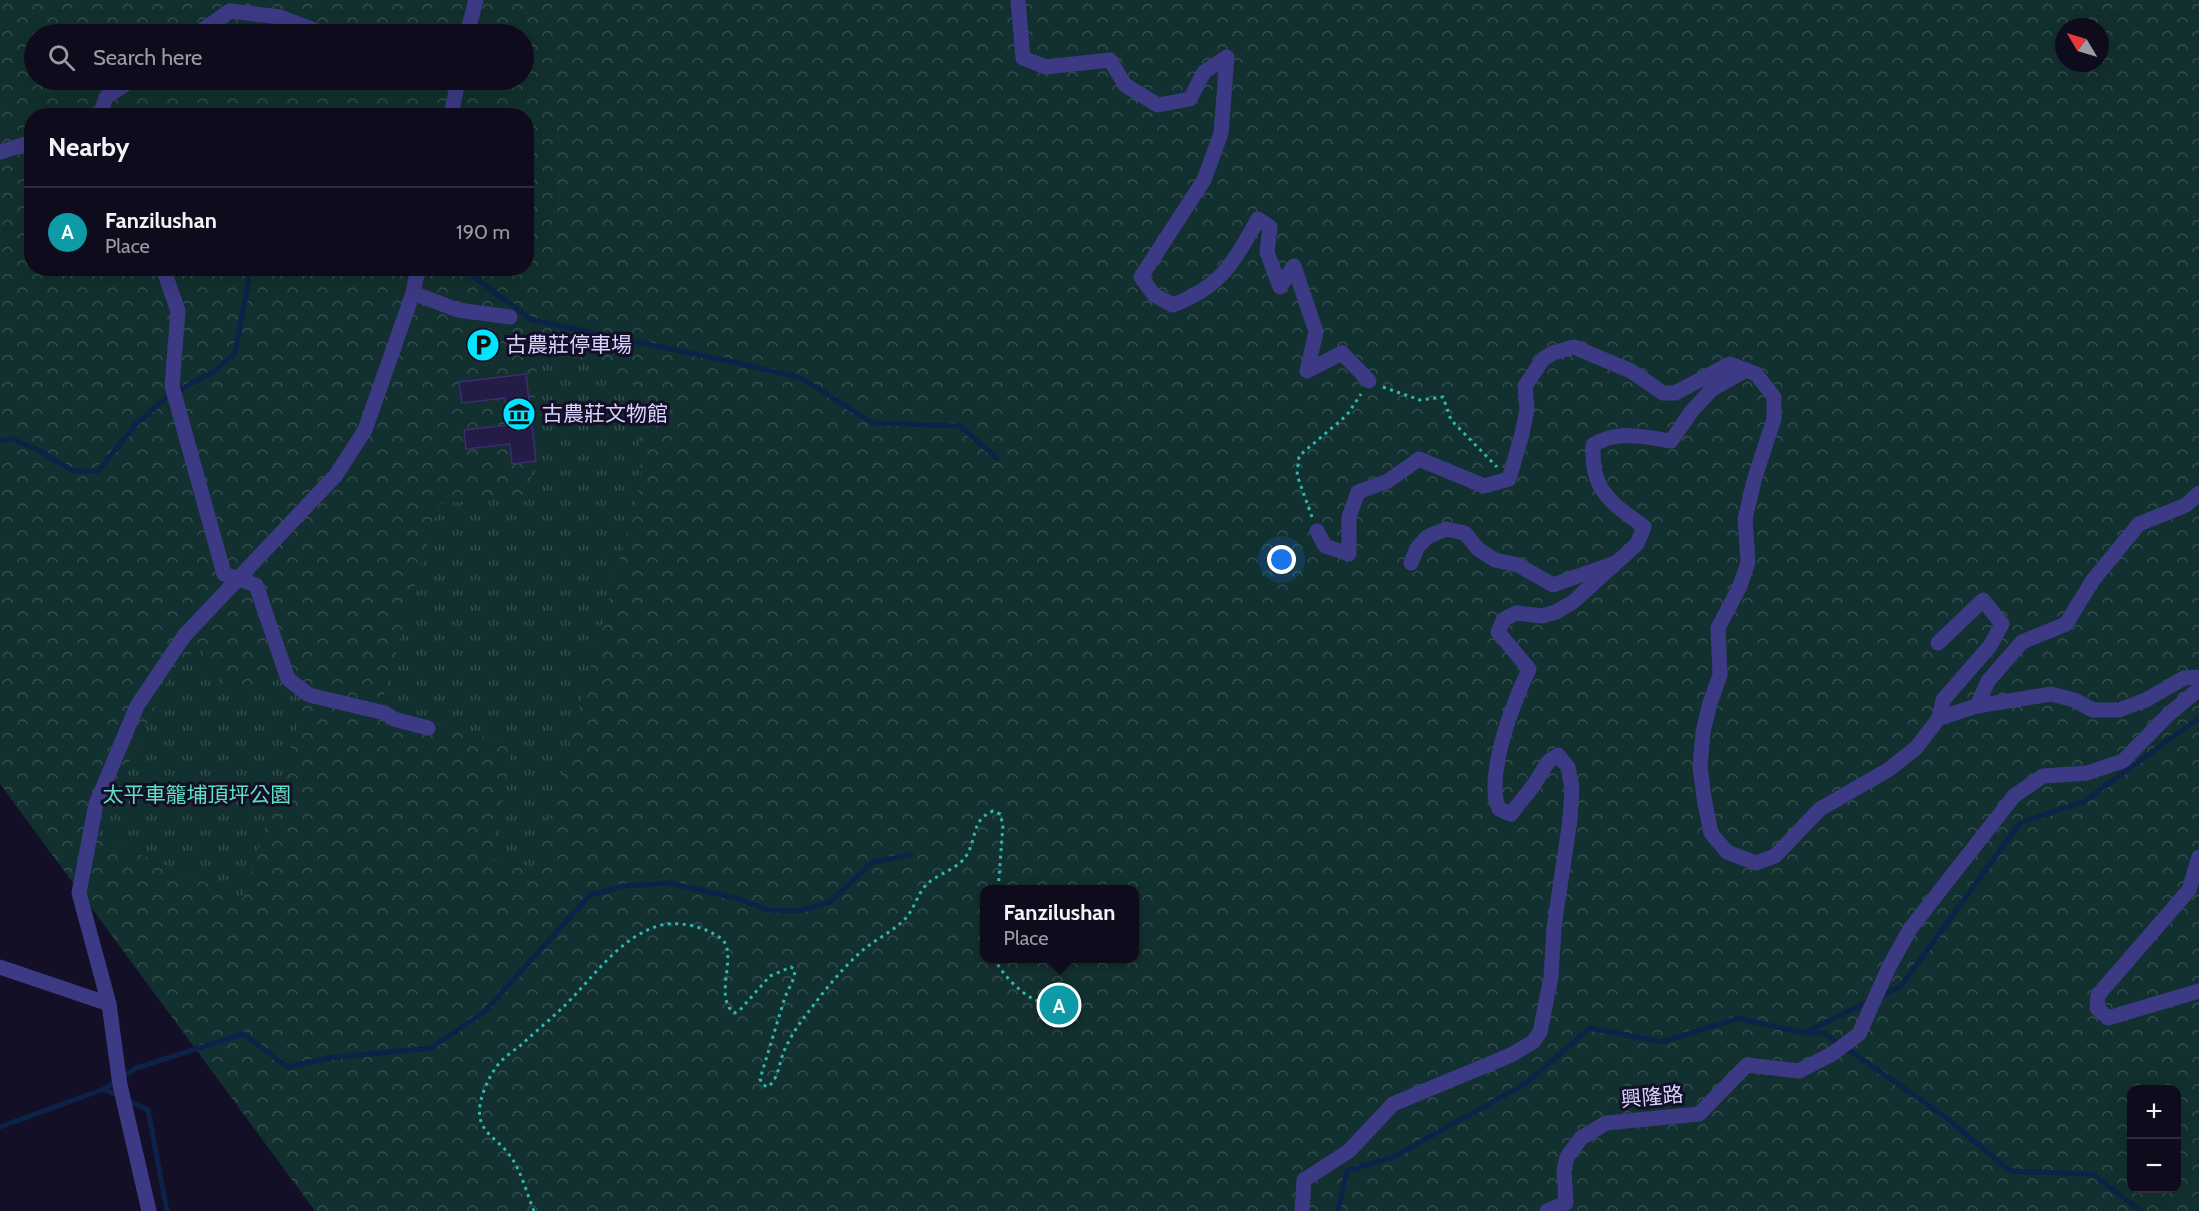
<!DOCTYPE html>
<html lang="en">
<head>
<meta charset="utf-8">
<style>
  :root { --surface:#0e0b1c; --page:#171425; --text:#f1f3f6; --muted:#9b9ba3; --line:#2e2b3b; --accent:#00e5ff }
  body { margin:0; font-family:Cabin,"Noto Sans TC",sans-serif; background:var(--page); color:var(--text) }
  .controls { position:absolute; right:18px; bottom:18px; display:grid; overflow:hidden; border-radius:12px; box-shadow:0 6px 24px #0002 }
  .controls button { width:54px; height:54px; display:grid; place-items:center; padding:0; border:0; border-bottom:2px solid var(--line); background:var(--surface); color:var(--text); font:30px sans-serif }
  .compass { position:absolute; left:2055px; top:18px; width:54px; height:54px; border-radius:50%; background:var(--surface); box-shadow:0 6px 24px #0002; rotate:308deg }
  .you { position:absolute; left:1282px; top:560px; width:21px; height:21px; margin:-15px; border:4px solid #fff; border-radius:50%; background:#1a73e8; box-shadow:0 0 0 9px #1a73e833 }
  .badge { display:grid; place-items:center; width:39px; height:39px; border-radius:50%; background:var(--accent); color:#fff; font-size:20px; font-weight:700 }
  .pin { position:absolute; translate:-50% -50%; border:3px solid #fff; box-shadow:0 2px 6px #0006 }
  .popup { position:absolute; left:980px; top:885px; width:159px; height:78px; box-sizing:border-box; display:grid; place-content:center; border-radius:12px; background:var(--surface); filter:drop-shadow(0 2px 4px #0005); font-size:20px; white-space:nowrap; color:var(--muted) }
  .popup b { font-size:22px; color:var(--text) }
  .popup::after { content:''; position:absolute; left:50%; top:100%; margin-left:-12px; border:12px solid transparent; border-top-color:var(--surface) }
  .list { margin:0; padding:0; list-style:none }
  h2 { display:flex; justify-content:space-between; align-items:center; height:78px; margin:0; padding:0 24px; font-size:26px }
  h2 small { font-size:20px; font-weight:400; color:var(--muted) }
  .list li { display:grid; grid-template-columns:39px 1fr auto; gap:18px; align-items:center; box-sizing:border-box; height:90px; padding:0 24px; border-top:2px solid var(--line) }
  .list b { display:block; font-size:22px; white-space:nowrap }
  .list p { margin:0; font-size:20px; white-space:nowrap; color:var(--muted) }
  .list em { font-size:20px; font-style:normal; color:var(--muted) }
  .icon { flex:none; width:33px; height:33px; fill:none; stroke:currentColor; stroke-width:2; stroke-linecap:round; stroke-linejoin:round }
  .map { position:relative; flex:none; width:2199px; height:1211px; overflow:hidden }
  .search { position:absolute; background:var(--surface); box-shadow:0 6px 24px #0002; left:24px; top:24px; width:510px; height:66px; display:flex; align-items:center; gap:15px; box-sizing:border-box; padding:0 21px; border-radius:33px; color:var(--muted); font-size:22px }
  .panel { position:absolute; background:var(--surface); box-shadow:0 6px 24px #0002; left:24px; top:108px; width:510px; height:168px; border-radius:24px }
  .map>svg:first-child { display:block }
  .forest { fill:url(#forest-crowns); fill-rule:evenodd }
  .park { fill:url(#park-tufts) }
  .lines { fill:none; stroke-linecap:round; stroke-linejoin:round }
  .stream { stroke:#0c2248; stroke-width:5 }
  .building { fill:#241b47; stroke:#3b2d73; stroke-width:1.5 }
  .path { stroke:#2fb8b0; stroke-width:3; stroke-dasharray:3 4.5; stroke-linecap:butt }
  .minor { stroke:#3d3a85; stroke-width:15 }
  .labels { text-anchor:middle; stroke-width:6; stroke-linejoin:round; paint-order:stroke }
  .poi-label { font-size:21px; fill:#d9d4ff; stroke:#130f26; text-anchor:start }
  .park-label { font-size:21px; fill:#5fe0c0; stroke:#130f26 }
  .street-label { font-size:21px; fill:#d9d4ff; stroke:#130f26 }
</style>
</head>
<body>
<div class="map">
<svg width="2199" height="1211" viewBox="0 0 2199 1211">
  <defs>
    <pattern id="forest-crowns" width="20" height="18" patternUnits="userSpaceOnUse" patternTransform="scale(1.5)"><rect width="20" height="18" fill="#12302f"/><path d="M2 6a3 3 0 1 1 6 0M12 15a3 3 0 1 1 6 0" fill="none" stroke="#344d4e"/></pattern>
    <pattern id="park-tufts" width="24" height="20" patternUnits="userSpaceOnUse" patternTransform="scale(1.5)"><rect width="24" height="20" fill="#12302f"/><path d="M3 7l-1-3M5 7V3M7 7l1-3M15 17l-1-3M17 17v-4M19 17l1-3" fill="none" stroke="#344d4e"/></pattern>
  </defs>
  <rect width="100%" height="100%" fill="#130f26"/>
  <path class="forest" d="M0,0H2199V1211H315L0,784ZM2064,27H2100V63H2064ZM34,34H524V80H34ZM32,116H526V268H32ZM984,890H1134V958H984ZM2132,1090H2176V1188H2132Z"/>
  <g class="park">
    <path d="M538,342L637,385L641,481L535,871L491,860L513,745L440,724L379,711L439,504L530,495Z"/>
    <path d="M199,647L224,689C252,691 258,688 277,668L308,692L243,899L95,835L173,669Z"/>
  </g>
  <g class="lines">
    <g class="stream">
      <path d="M462,268L532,320L733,362L801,378L873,423L960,426L997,458"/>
      <path d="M0,441L10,438L40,451L73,471H98L136,424L167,397L215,371L235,353L251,268"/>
      <path d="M1879,997L1901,986L2020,823L2083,802L2199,718"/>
      <path d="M1806,1032L1868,1002"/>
      <path d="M104,1089L136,1068L243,1034L288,1067L329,1058L431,1048L484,1012L590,895L623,886L669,883L736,898L768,910L799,911L830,902L873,862L910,855"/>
      <path d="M128,1101L148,1110L167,1211"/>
      <path d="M0,1127L104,1089L120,1097"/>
      <path d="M1338,1211L1347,1171L1393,1157L1525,1084L1590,1028L1662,1042L1738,1018L1803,1033H1824L1944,1116L2010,1171L2092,1174L2141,1211"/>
    </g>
  </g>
  <path class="building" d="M526,374L536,461L512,464L510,444L466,449L464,430L508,425L505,398L462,403L459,382Z"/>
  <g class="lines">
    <g class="path">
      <path d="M1383,387L1420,400L1443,397L1451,420L1497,467"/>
      <path d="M1312,517L1297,475L1299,456L1347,415L1361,394"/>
      <path d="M994,958C1002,974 1019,992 1035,1000C1042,1003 1051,1004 1059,1005"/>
      <path d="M534,1211C526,1192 521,1169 508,1153C499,1141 482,1133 480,1117C477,1102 488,1078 497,1066C503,1058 513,1051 521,1045C533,1034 546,1023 558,1012C590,983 616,939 658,926C676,920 703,926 719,937C741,950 712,996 734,1013L739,1011L770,976L791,967L795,970L794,978L785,997L760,1079L763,1085L768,1087C779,1078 779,1063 784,1051C789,1040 796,1028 803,1019C821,995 840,970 863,950C876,939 892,932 904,920C914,910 917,895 926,885C935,876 951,871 961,862C979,845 968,821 993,811L1000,814L1003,825L998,890"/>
    </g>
    <g class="minor">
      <path d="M1018,0L1023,58L1046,67L1110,60L1125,85L1158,105L1190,99L1204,72L1227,57L1221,133L1204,180L1141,277L1154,295L1173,305C1222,286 1233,263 1258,219L1270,227L1267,252L1280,287L1294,266L1316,332L1307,371L1342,353L1369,381"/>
      <path d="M197,34L230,11L280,17L325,34"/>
      <path d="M467,34L476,0"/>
      <path d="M440,80L457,86"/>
      <path d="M93,116L101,112L106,97L132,80"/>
      <path d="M451,116L458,80"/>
      <path d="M0,152L32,142"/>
      <path d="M163,268L178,311L172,386L224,574L256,585L288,679L309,695L385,713L394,719L428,728"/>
      <path d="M413,293L458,310L510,317"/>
      <path d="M1317,531L1325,546L1349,554V517L1358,492L1388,481L1419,459L1484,486L1509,479L1522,434L1527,409L1525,386L1543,359L1553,353L1574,347L1631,371L1663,393H1675L1730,364L1746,370"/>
      <path d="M1411,563L1417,548L1427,537L1446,529L1465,533L1478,549L1495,560L1518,565L1553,585L1612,564"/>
      <path d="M1938,643L1983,600L2002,624L1990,646L1943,700L1939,718"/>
      <path d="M1977,706L1988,681L2022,642L2066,624L2093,580L2139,524L2186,505L2199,493"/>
      <path d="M2199,857L2189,890L2098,995L2097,1008L2108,1018L2199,991"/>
      <path d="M0,967L109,1004"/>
      <path d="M149,1211L120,1085L109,1004L79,893L96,804L137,706L184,636L336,475L365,430L413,293L418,268"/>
      <path d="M1302,1211L1304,1180L1349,1151L1393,1104L1511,1055L1533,1042L1540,1032L1551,977L1554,927L1570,820L1572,788L1568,767L1558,755L1548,762L1533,786L1511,814L1499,809C1497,804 1495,797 1495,791C1494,752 1513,704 1529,669L1498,632L1504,619L1516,613L1542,616L1556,612L1573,602L1637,544L1644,527C1610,501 1591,492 1593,445C1619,429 1643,437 1671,441L1691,412L1711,390L1746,370L1756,374L1774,397V419L1755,477L1745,519L1748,562L1740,586L1718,628L1720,675L1710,703L1703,732L1700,767L1704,798L1711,833L1727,852L1756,863L1775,856L1820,809L1888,770L1916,748L1939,718L1977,706L2051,694L2074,700L2093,710H2119L2146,700L2184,678L2199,677"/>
      <path d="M1547,1211L1566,1203L1564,1170L1567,1157L1581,1138L1606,1123L1699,1114L1747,1065L1799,1071L1832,1054L1859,1034L1889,967L1910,929L2014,796L2043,776L2087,773L2123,761L2168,715L2199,689"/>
    </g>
  </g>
  <defs>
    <symbol id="parking-disc" viewBox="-11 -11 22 22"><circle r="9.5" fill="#00e5ff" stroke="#130f26"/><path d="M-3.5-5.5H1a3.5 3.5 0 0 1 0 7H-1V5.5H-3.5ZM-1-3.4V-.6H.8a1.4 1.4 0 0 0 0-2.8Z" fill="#111"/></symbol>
    <symbol id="museum-disc" viewBox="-11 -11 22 22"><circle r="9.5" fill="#00e5ff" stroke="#130f26"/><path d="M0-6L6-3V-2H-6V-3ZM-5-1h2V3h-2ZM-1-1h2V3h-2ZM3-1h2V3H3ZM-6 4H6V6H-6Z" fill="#111"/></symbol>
  </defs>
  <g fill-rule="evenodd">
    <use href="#parking-disc" x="464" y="326" width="38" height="38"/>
    <use href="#museum-disc" x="500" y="395" width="38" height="38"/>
  </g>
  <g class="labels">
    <g class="poi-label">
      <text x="506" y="352">古農莊停車場</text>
      <text x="542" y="421">古農莊文物館</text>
    </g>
    <g class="park-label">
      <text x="197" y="802">太平車籠埔頂坪公園</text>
    </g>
    <g class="street-label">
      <text transform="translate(1652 1097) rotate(-5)" y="7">興隆路</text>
    </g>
  </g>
</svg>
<div class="controls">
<button>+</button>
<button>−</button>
</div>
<svg class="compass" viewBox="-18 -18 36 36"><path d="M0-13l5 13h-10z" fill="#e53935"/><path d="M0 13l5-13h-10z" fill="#9b9ba3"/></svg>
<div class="you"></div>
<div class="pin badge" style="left:1059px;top:1005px;background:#0f9aa8">A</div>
<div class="popup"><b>Fanzilushan</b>Place</div>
<div class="search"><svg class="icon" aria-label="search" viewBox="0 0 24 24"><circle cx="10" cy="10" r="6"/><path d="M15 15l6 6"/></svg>Search here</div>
<section class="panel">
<h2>Nearby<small></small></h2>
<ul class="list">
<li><span class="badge" style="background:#0f9aa8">A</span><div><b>Fanzilushan</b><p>Place</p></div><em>190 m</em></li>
</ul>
</section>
</div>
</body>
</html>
